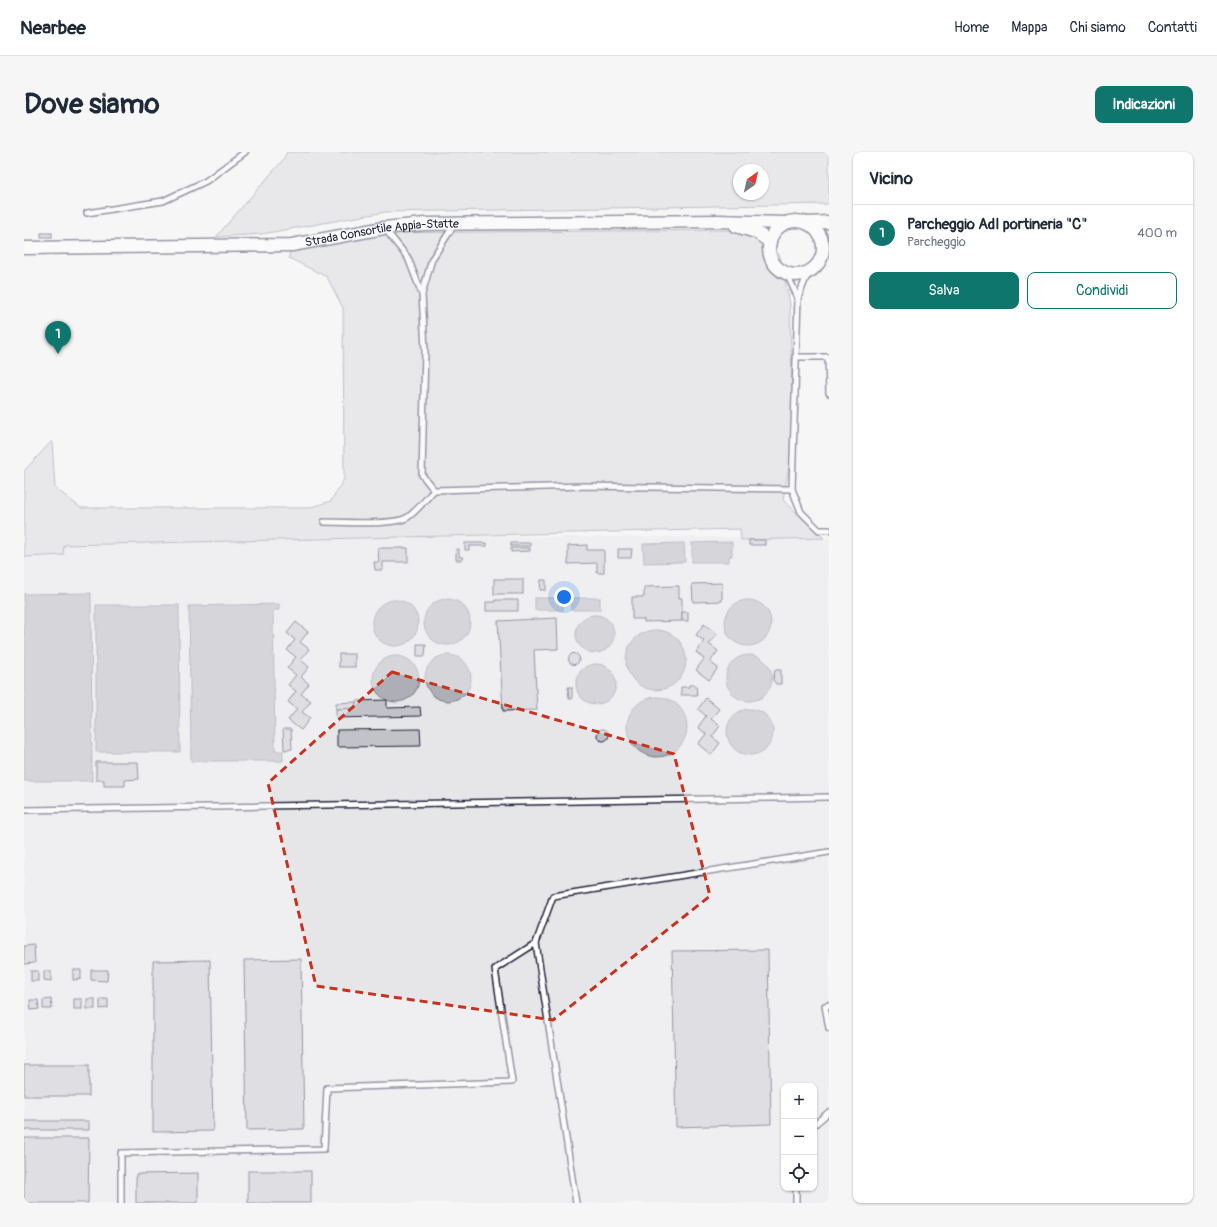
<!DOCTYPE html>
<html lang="it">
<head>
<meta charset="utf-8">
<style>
  :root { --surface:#fff; --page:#f6f6f7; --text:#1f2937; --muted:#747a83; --line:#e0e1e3; --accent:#0f766e }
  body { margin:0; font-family:Pangolin,sans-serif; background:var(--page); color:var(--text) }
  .controls { position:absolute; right:12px; bottom:12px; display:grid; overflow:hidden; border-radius:8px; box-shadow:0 1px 3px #0004 }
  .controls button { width:36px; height:36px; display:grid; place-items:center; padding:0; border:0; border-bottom:1px solid var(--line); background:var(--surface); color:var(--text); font:20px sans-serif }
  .compass { position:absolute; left:709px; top:12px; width:36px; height:36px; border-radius:50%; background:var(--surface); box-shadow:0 1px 3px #0004; rotate:34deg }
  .you { position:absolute; left:540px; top:445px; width:14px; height:14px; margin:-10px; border:3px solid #fff; border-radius:50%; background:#1a73e8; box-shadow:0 0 0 6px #1a73e833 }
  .badge { display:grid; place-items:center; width:26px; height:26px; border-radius:50%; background:var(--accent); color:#fff; font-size:13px; font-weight:700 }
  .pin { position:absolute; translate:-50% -33px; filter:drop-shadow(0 1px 2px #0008) }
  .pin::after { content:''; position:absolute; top:21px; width:14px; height:12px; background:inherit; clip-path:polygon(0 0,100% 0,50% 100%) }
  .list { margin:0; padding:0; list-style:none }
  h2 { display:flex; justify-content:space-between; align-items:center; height:52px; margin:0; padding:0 16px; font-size:17px }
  h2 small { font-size:13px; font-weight:400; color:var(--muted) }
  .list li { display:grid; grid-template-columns:26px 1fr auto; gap:12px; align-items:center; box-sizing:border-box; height:56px; padding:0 16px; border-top:1px solid var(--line) }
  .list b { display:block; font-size:15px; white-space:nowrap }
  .list p { margin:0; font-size:13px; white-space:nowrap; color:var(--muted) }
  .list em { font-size:13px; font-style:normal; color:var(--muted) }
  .actions { display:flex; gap:8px; padding:12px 16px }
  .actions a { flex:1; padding:9px 0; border:1px solid var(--accent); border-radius:8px; text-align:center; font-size:14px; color:var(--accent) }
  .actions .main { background:var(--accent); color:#fff }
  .icon { flex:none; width:22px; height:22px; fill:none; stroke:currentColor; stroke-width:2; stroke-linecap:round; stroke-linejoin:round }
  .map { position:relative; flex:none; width:805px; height:1051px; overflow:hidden; border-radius:8px }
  header { display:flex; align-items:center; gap:24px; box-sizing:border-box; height:56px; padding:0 20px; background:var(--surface); border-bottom:1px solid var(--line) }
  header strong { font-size:19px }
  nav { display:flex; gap:22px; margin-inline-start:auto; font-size:14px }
  .intro { display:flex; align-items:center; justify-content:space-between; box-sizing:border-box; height:96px; padding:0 24px }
  h1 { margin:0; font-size:28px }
  .button { padding:10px 18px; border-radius:8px; background:var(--accent); color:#fff; font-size:14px; font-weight:700 }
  main { display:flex; gap:24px; padding:0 24px }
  aside { flex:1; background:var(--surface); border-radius:8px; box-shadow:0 1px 3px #0004 }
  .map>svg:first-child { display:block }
  .built { fill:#e6e6e9; fill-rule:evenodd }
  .green { fill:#d7d7db; stroke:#7c7c8b; fill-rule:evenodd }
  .water { fill:#aeaeb7; stroke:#767685 }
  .building { fill:#c2c2c9; stroke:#22223b }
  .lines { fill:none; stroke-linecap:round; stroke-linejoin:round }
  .service-casing { stroke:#22223b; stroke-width:8 }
  .tertiary-casing { stroke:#22223b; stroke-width:15 }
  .service { stroke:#fff; stroke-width:5 }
  .tertiary { stroke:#fff; stroke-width:12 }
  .marked { fill:none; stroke:#c8321e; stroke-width:3; stroke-dasharray:8 5; stroke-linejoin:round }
  .labels { text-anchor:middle; stroke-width:3.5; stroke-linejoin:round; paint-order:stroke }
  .street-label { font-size:12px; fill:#22223b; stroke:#fff }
</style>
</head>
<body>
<header>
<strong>Nearbee</strong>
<nav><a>Home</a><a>Mappa</a><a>Chi siamo</a><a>Contatti</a></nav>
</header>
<div class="intro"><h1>Dove siamo</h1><a class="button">Indicazioni</a></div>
<main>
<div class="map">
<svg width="805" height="1051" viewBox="0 0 805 1051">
  <rect width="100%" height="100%" fill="#f6f6f7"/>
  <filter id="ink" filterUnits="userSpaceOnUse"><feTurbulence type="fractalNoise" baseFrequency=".025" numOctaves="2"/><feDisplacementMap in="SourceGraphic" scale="8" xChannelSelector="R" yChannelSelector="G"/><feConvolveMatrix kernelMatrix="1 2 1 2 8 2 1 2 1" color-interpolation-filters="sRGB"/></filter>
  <g filter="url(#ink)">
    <path class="built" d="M392,384L805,386V1051H0V393ZM760,934H790V1036H760Z"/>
    <g class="green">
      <path d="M263,0H805V52L361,60L238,82L192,85L259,8ZM715,18H739V42H715Z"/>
      <path d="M718,78L742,87L756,104L766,152L769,291L759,348L800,386L717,388L716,377L40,393L39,403L0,405V319L28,289L31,336L57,356H284L307,349L320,327L319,156L303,125L265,106L266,97L336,81Z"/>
    </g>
    <g class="water">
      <path d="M708,390V404H705V410H668V391Z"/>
      <path d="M660,391L661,410L620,411L619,392Z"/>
      <path d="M67,441L68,629H0V442Z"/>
      <rect x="511" y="446" width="28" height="12"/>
      <rect x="547" y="446" width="29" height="12"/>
      <circle cx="423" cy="470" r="23"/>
      <circle cx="724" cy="471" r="23"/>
      <circle cx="371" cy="471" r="23"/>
      <path d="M255,452V458H249L251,599H259V609H167L165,454Z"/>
      <path d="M72,453H155L156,600H72Z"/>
      <circle cx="571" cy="482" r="19"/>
      <circle cx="632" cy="508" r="30"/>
      <circle cx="424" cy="526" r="23"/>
      <circle cx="725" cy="526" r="23"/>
      <circle cx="372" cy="527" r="23"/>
      <circle cx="572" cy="532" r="20"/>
      <circle cx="633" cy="575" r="30"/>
      <circle cx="726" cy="580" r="23"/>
    </g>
    <g class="building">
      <rect x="17" y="81" width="11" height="4"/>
      <rect x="725" y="388" width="16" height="5"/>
      <path d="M441,391H463V394H445V398H441Z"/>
      <rect x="487" y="391" width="19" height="3"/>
      <path d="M563,393V398H580V421H573V411L544,412V394Z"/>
      <path d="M354,396H384V410H359V418H351L350,410H355Z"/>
      <path d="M487,396H506V399L487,400Z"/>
      <path d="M432,397H435V405H439L438,408H432Z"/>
      <path d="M594,397H608L607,406H594Z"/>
      <rect x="470" y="427" width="29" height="15"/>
      <path d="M517,428H522V438H516Z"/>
      <path d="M698,431V449L669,450L668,432Z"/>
      <path d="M655,434V446H658V469L620,470V467H608V445H620V435Z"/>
      <path d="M471,448H494V459H462V450H471Z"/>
      <rect x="658" y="460" width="6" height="9"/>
      <path d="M533,466L534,497L510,498L513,558L479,559L474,469Z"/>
      <path d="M272,470L284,480L276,490L285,497L277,508L285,515L277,525L285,532L277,542L287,549L278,560L286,566L277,578L264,568L273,557L264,550L272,539L264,533L272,523L263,516L272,505L263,498L271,488L263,481Z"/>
      <path d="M680,472L693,482L685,492L694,499L686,510L694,516L685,528L672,518L680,507L672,500L680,489L672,483Z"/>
      <path d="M393,492H402L401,504H393Z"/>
      <circle cx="550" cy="507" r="5.5"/>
      <rect x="315" y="502" width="16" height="13"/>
      <path d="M751,518H757V532H752L749,528Z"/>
      <path d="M665,533H672L673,543H657V535H665Z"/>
      <path d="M544,535H548V547H545Z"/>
      <path d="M682,546L695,557L687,567L696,574L688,585L696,591L687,603L674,592L682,582L674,575L682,564L674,557Z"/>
      <path d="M363,548V556L396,555L397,564L312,566V557L331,556L332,549Z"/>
      <path d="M332,550L331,556L312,557V551Z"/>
      <path d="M259,577H267L268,597L260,598Z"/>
      <path d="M396,577L397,594L313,595V578Z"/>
      <circle cx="579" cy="583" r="6"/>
      <path d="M72,610H114L115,627L101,628V634H80V628H72Z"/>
      <path d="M10,793L11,811L0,812V794Z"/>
      <path d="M744,798L747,972L652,975L648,799Z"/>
      <path d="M277,807L280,977L223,978L220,808Z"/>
      <path d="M186,808L189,979L129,980V809Z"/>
      <path d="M49,818H57V827L49,828Z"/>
      <path d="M67,818H84L83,829L67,828Z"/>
      <rect x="7" y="819" width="7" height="10"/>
      <path d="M20,819H27V829L20,828Z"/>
      <path d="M27,847L28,857H19V848Z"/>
      <rect x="50" y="847" width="8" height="10"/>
      <rect x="63" y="847" width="8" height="10"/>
      <path d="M76,847H84V856L76,857Z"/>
      <path d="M6,848H14L15,857L7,858Z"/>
      <rect x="0" y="913" width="65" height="31"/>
      <rect x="0" y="969" width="65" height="9"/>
      <path d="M0,986H65L64,1051H0Z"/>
      <rect x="224" y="1019" width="63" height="32"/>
      <path d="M174,1021V1051H112V1022Z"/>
    </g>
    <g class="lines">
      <defs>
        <g id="service">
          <path d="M63,61L139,49L182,29L221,0"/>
          <path d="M430,73L408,107L398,142L401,198L398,323L410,338L559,334L768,337"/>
          <path d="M361,77L384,106L398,142"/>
          <path d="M784,121L774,146L768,337L777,360L795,378H805"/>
          <path d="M763,122L774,146"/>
          <path d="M771,205H805"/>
          <path d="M804,205L805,241"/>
          <path d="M300,370C317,370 371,374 384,365C394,358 402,347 410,338"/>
          <path d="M0,658L805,645"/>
          <path d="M512,791L529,744L805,700"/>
          <path d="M805,853L801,854L805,876"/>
          <path d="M790,973L805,960"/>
          <path d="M772,1036V1051"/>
          <path d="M97,1051V1001L300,997L303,936L488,930L471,817L512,791L552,1051"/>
        </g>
        <g id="tertiary">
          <circle cx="772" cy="96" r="27"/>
          <path d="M782,71L805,70"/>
          <path d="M712,74L732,80L746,90"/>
          <path id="s1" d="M0,96L268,93L360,76L401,72L694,69L762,71"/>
        </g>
      </defs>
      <use href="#service" class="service-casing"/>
      <use href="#tertiary" class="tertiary-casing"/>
      <use href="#service" class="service"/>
      <use href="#tertiary" class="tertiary"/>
    </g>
  </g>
  <path d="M0 0H805V1051H0ZM368,520L650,602L686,744L529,868L292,834L244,631Z" fill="#f6f6f7" fill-opacity=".55" fill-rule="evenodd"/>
  <path class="marked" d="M368,520L650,602L686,744L529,868L292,834L244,631Z"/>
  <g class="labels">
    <g class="street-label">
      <text dy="4" stroke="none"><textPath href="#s1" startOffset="359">Strada Consortile Appia-Statte</textPath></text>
    </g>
  </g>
</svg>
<div class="controls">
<button>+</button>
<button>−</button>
<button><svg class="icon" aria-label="locate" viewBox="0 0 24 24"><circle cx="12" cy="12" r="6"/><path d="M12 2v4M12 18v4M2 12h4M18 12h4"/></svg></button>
</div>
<svg class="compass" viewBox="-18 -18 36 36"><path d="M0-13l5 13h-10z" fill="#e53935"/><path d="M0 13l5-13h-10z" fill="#747a83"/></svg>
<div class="you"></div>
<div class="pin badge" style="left:34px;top:202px">1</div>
</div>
<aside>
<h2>Vicino<small></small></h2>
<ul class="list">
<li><span class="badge">1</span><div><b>Parcheggio AdI portineria &quot;C&quot;</b><p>Parcheggio</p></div><em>400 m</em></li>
</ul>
<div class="actions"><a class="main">Salva</a><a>Condividi</a></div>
</aside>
</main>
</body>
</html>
